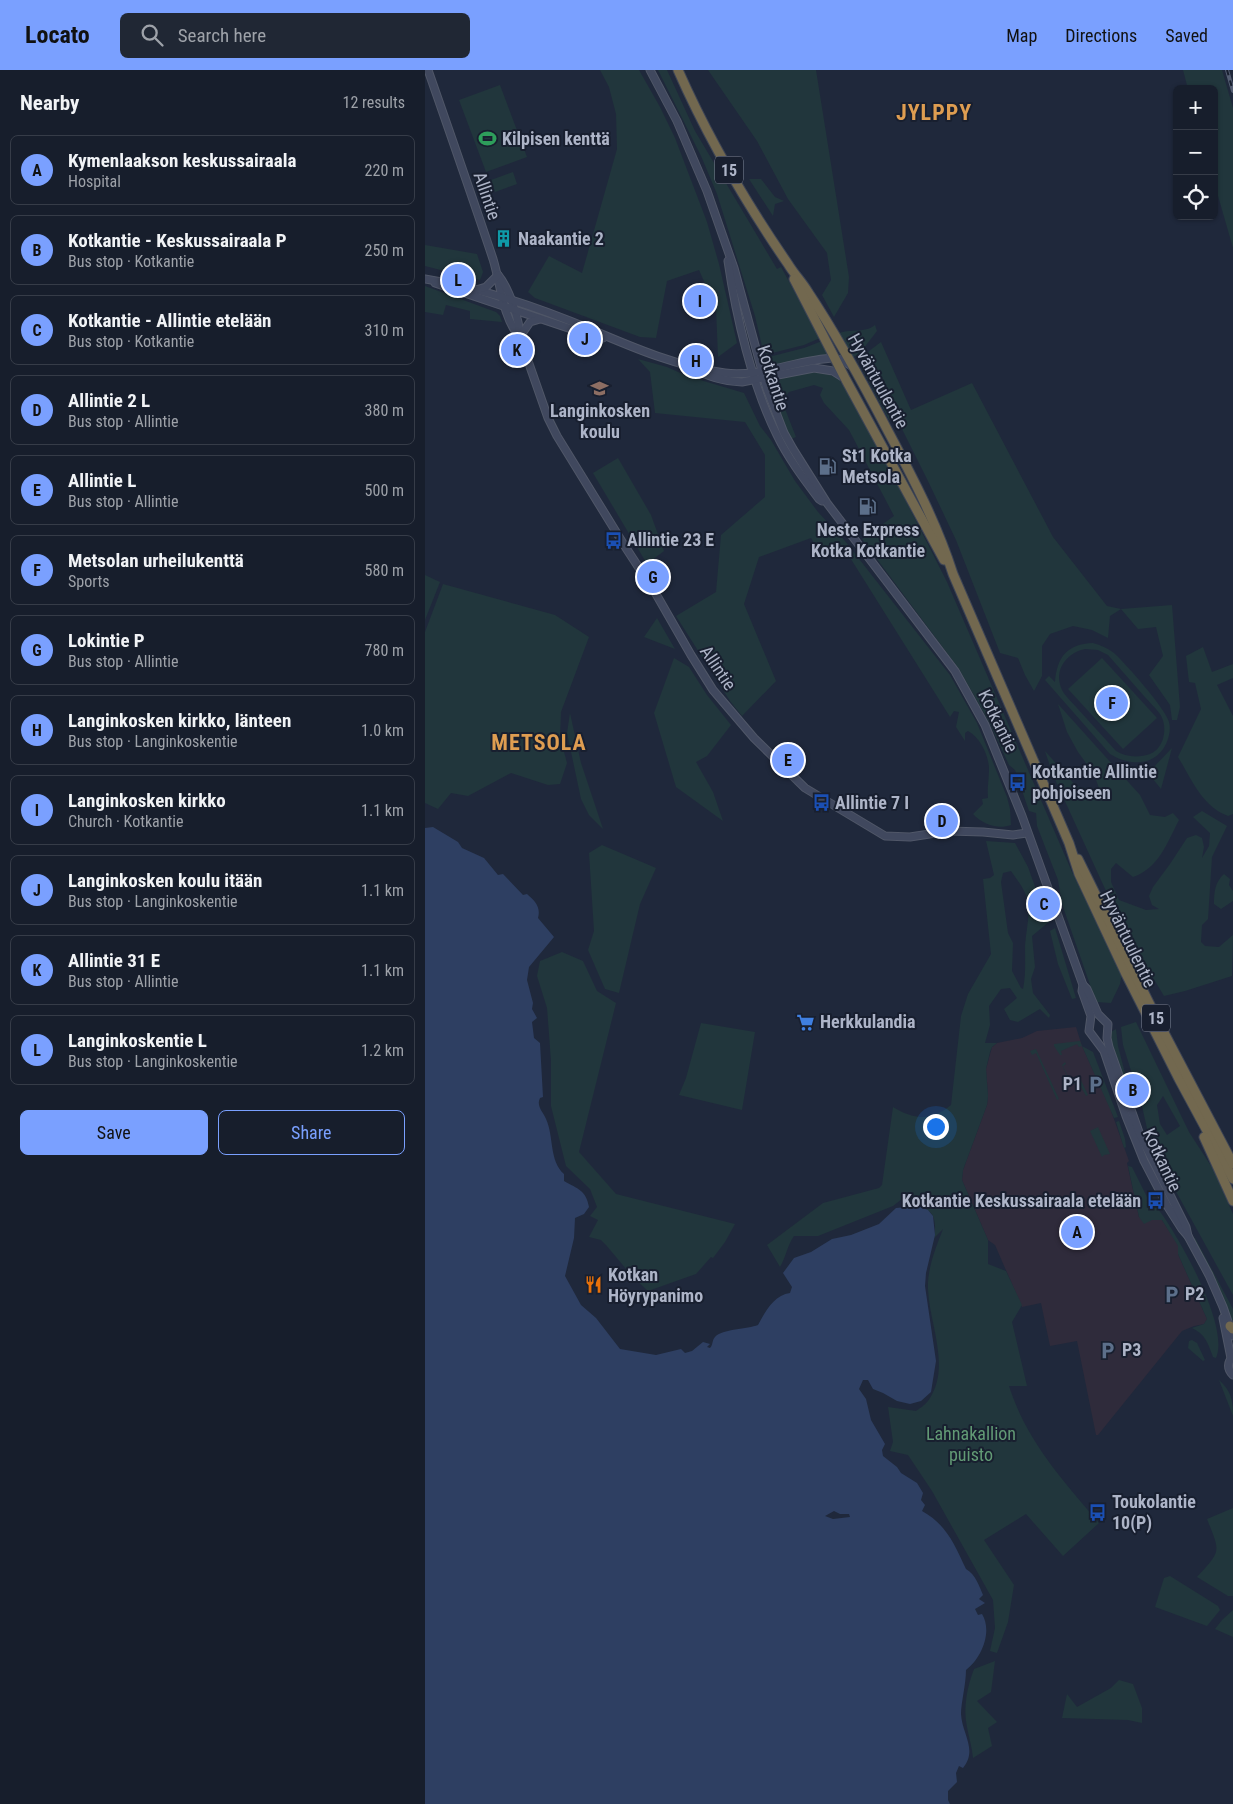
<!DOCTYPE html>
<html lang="en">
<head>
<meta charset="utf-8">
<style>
  :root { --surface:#171e2c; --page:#202734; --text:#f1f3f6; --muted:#9ea2a9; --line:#363c48; --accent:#7aa0ff }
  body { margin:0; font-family:"Roboto Condensed",sans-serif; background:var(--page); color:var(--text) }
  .controls { position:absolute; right:15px; top:15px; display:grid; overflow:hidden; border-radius:8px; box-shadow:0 1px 4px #0004 }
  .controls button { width:45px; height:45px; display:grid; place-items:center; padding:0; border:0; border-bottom:1px solid var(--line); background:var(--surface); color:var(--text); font:25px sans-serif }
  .you { position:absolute; left:510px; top:1056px; width:18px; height:18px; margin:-12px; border:4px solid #fff; border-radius:50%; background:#1a73e8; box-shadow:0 0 0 8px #1a73e833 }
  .badge { display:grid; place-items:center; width:32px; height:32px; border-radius:50%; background:var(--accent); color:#111; font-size:16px; font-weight:700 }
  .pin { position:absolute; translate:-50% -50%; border:2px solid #fff; box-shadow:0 1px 5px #0006 }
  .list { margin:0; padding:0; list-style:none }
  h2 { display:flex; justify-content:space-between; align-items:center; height:65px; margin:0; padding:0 20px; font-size:21px }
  h2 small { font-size:16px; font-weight:400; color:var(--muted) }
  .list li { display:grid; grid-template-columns:32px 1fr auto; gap:15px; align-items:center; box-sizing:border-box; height:70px; margin:0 10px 10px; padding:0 10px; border:1px solid var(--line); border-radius:8px }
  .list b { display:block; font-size:19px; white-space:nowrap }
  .list p { margin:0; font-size:16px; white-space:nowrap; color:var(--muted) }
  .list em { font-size:16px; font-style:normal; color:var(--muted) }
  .actions { display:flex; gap:10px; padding:15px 20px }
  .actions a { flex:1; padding:11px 0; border:1px solid var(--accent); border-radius:8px; text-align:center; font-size:18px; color:var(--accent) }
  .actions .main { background:var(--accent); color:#111 }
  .icon { flex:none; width:28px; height:28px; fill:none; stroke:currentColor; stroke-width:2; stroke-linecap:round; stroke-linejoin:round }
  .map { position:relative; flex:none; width:808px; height:1734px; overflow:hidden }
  header { display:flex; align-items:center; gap:30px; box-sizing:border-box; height:70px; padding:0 25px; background:var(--accent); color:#111 }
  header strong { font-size:24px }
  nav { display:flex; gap:28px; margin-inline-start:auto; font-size:18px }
  .search { width:350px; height:45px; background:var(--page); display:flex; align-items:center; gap:12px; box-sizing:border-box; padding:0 18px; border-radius:8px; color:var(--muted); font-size:19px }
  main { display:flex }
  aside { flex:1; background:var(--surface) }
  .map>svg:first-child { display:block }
  .medical { fill:#2f2b3b }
  .green { fill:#21363c; fill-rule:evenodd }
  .water { fill:#2e3f62; fill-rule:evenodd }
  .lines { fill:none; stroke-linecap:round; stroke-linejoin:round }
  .secondary-casing { stroke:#505768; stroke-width:9 }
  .highway-casing { stroke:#3d4455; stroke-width:11 }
  .secondary { stroke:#40485e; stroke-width:7 }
  .highway { stroke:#72684f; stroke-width:9 }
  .rail-casing { stroke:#545d72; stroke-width:4 }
  .rail { stroke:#181f2f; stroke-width:2; stroke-dasharray:5.5; stroke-linecap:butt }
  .labels { text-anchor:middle; stroke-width:4; stroke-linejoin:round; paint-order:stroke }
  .shield { fill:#181f2f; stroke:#808799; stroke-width:1 }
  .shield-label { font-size:16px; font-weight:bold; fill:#adb4c7 }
  .poi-label { font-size:18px; font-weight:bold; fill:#adb4c7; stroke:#181f2f; text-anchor:start }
  .street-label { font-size:18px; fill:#adb4c7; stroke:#181f2f }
  .park-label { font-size:18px; fill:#629a75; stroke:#181f2f }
  .district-label { font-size:22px; font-weight:bold; letter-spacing:1px; fill:#de9d51; stroke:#181f2f }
</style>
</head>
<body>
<header>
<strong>Locato</strong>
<div class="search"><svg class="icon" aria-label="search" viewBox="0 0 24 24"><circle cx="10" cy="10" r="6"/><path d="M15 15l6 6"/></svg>Search here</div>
<nav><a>Map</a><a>Directions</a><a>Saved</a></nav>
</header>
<main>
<aside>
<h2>Nearby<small>12 results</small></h2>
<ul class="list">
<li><span class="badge">A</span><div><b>Kymenlaakson keskussairaala</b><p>Hospital</p></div><em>220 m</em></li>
<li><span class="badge">B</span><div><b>Kotkantie - Keskussairaala P</b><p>Bus stop · Kotkantie</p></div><em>250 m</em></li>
<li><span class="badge">C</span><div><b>Kotkantie - Allintie etelään</b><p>Bus stop · Kotkantie</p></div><em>310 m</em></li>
<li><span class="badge">D</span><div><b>Allintie 2 L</b><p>Bus stop · Allintie</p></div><em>380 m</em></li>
<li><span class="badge">E</span><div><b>Allintie L</b><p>Bus stop · Allintie</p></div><em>500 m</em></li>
<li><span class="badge">F</span><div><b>Metsolan urheilukenttä</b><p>Sports</p></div><em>580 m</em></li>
<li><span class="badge">G</span><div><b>Lokintie P</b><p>Bus stop · Allintie</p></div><em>780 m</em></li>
<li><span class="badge">H</span><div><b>Langinkosken kirkko, länteen</b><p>Bus stop · Langinkoskentie</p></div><em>1.0 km</em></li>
<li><span class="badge">I</span><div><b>Langinkosken kirkko</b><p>Church · Kotkantie</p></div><em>1.1 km</em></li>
<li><span class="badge">J</span><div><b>Langinkosken koulu itään</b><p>Bus stop · Langinkoskentie</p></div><em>1.1 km</em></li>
<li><span class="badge">K</span><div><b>Allintie 31 E</b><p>Bus stop · Allintie</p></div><em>1.1 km</em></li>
<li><span class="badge">L</span><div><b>Langinkoskentie L</b><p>Bus stop · Langinkoskentie</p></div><em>1.2 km</em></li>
</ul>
<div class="actions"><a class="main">Save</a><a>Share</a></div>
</aside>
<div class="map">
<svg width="808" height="1734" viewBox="0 0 808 1734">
  <rect width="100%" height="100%" fill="#1f283b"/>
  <path class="medical" d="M651,957L657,976L685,1038L704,1091L702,1093L714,1147L727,1150H737L754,1176L753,1184L782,1249L779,1254L769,1256L757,1261L673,1365H671L652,1271L625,1276L616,1233L597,1237L570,1175L563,1170L537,1110L538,1100L562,1035L563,1026L561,999L567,977L572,973L597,968L612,961Z"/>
  <g class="green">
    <path d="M175,0H214L235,37L250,68L282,152L294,194L312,273L293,287L291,238L274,200L242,211L231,268L215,267L110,228L103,222L124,186L157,203L192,79L191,44L184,17Z"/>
    <path d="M233,0H242L270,61L352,199L356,197L395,268L379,275L339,285L330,246L292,124L276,86Z"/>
    <path d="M283,0H391L424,207L423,223L409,247L397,225L406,210L402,183L363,129L332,71Z"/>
    <path d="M758,0H797L808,38V178L789,112V19H763Z"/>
    <path d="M75,15L102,87L61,102L34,30Z"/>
    <path d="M88,102L92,114L70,122L66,110Z"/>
    <path d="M324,109H336L350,127L359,131L350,134L348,146Z"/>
    <path d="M0,175L52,184L58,202L55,210L0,196Z"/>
    <path d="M0,216L71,242L75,246L77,252L45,249V241L21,235L18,245L0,242Z"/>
    <path d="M450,255L452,261L435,283L427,288L412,264C424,258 439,264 450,255Z"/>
    <path d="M397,271L404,284L349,295L339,293L336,289L379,278Z"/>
    <path d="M456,272L486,340L547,313L628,467L682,536L696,539L747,535L755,637L752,650H747L745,635L724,605L738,586L731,557L713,559L696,539L685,546L683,568L667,560L648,556L625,564L617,576V606L609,621L600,605L593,588L575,583L531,470L502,409L471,347L464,350L436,297C436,285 447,279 456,272Z"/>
    <path d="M213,289L242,297L262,306L319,323L335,356L346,370L370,411L393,442L420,471L525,605L552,653L582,727L585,739L586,755C573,760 557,754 548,744L558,734L557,729L563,728C562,718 564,709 564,699C564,686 555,667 543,661L540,663V671L531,657L534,642L529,641L525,647L419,478L398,489L386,468L334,487L319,534L351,611L317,646L305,631L251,546L291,522L296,465L340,427V385L320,352L230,343L225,302Z"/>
    <path d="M384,302L403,304L414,309L444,358L522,512L647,802L697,903L695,914L686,933L671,932L637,834L633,810L612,756L611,743L604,741L590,700L584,695L564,652L534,599L437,469L469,446L424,360L399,333L395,325L398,318L389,315L364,322L357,331L371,367L366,369C360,356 344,328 347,314L358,308Z"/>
    <path d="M193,388L226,445L239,481L222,494L168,403Z"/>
    <path d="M0,505L15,512L0,550Z"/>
    <path d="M18,514L130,545L164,567L136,642L135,667L142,693L135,714L123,715L86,703L43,726L26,723L13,739L0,733V562Z"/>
    <path d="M232,548L250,579L219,567Z"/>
    <path d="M668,573C676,575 682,578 689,583C700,593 741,639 744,652C746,659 744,668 741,674C730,697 704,696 685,684L620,610L624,606L630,612C632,587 642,574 668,573ZM660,579L673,580L683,585C695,599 707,612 719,626C724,632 730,637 735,644C743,656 740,678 725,684C714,688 700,687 691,681C678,667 665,652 652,638C647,632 640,626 637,620C628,601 641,583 660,579Z"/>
    <path d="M778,577L787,602L808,594V608L792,615L808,646V744L803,746C777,736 767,710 753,687L776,639L770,613L764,612L761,586Z"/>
    <path d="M249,588L264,597L282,625L306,655L282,686L271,692L288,722L298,751L251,717L229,643Z"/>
    <path d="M677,588L732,648L698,679L643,619Z"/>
    <path d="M633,634L715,725L725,745L740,747L748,743L754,750C742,773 734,798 708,807L691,793L686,799V812L694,830L721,840L734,839L727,835L724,826L728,817L745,794L762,768L771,765L777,768L779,777L777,788L784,776L785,763L768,747L777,741L802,756L787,787L783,849L777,855L776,872L780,876L794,877L808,865L807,906L760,921L739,926L697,856L628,705L620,681L651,716L675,721L669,704L653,682L642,662Z"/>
    <path d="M145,643L156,693L178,759L164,745L156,729L142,663Z"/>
    <path d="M747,678L736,719L723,703Z"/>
    <path d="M561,771L590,773L603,797L618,839L625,851L607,866L610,897L606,909L608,923L625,945L624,948L615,939L593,952L585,950L579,939L592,928L585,918L576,919L564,936L565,955L560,973H572L567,977L565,982L561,999L563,1026L562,1035L538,1100L537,1110L563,1170V1194L581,1201L597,1235L587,1252L602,1316H584C602,1372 637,1409 674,1453L638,1486L601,1444L559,1470L589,1515L583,1552L572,1583L565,1581L570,1558L568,1530L507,1421L483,1385L465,1381L468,1372L463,1337L491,1341C495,1338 500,1335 503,1331C527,1298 504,1254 503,1219C502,1199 511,1177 518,1159L509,1168C514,1139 501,1135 476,1137L477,1129L468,1136L393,1166H369C362,1176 361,1187 355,1197L342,1175L398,1133L454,1118L457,1115L468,1037C489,1050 507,1051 526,1035L536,946L543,924L566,884L558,809L565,808L569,805ZM586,801C593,811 601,821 603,832C605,847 601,861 600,876C600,890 601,905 598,919L596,918L587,901L588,873L583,863L576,812L578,803Z"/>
    <path d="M177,775L231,798L215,834L194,923L180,919L163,880L169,861L164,783Z"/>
    <path d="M799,804L805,809L804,815L808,821V831L796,839L789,834C789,822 790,812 799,804Z"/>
    <path d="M630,858L651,928L647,929L633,894L625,861Z"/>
    <path d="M137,882L158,891L172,921L191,933L154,1082L191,1124L310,1154L300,1172L288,1188L286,1187L271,1204L223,1221L207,1206L181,1175L176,1170L164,1167L173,1150L165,1146L172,1137L165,1119L141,1096L126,1036V991L122,938L112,906L115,891Z"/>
    <path d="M711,952L764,1062L788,1099L808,1144V1225L748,1116L723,1063L717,1036L698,975L696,957ZM738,1026L755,1056L742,1065L735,1054L732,1035Z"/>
    <path d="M276,953L330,962L317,1040L254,1025L261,1008Z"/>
    <path d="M691,959L693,976L702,1011L700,1012L686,977V962Z"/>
    <path d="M655,971L657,976L668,982L693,1047L689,1048L657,976L654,977L652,974L636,981L637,985H635L629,976V974Z"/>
    <path d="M611,979L634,1029L632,1030L611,983L607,985L605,981Z"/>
    <path d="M640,992L641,994L638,996L645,1011L650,1009L652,1012L656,1010L663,1025L661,1026L656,1017L645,1012L637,995Z"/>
    <path d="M694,1051L700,1069L701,1077L699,1078L691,1052Z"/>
    <path d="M673,1057L685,1084L679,1085L677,1087L665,1061Z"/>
    <path d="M703,1096L707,1097L723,1129C730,1131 731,1137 736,1143C755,1169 805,1257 791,1288L788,1287C783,1273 780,1264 767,1258L779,1254L782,1249L753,1184V1176L737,1150H727L719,1154L714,1147Z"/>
    <path d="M767,1167L770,1168L808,1239V1255L799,1229Z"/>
    <path d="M767,1270L772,1273L780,1290L778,1291L763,1278L764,1271Z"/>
    <path d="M794,1310C806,1321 808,1330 808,1346Z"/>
    <path d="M808,1438V1526H803L772,1507C797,1480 795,1482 782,1449Z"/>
    <path d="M745,1506L793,1536L795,1540L782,1556L730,1537L739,1508Z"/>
    <path d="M808,1540V1567L790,1559L797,1550Z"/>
    <path d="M570,1591L566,1622L552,1631L572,1652L563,1658L567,1676L548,1688C547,1677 544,1668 542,1657C538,1638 542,1617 549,1599Z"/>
    <path d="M694,1610L708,1614L717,1638V1653L703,1650L637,1648L642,1624L652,1637L686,1618Z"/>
  </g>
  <path class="water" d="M8,757L33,772L37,778L59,788L73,805L78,804L98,825L102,824C110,831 116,837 113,848L129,867L104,897L102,910L108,933L107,939L112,948L107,952L109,968L115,973L118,1027L115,1028C111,1036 118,1042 121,1049C129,1066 124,1091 139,1104V1111C153,1119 161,1120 164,1137L159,1144L150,1148L149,1168L140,1206L156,1235L171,1248L195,1279L231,1285L256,1279L260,1283L267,1281L278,1272L285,1274L282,1277L285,1278C288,1275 287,1270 290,1267C297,1259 323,1259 333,1255C340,1242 349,1225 365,1223L367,1217L358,1203L369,1188L386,1182L407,1169L426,1165L454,1154L471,1138L493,1136L503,1140L508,1146L510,1165L501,1203L500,1216L511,1291L506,1322L496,1331L485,1334L472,1331L458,1323L448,1319L443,1310H438L434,1319L441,1329L446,1350L460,1374L457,1380L458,1386L472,1397L476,1403L492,1413L498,1423L496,1430L500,1435L497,1441C522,1455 529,1474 541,1499C551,1505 554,1516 558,1525L554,1529L560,1533L550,1539L553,1545L557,1544C568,1562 556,1589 541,1600C541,1614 536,1633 536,1644C537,1664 553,1680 538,1698L534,1696L531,1703L532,1712L523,1721V1730L525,1734H0V758ZM409,1441L415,1444H424L425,1447L408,1449L400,1446Z"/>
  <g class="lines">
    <defs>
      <g id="secondary">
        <path d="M3,0C25,63 47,126 68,189C76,215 77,246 95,268L123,348L132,366L201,478L231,524L266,585L288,620L329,668L380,718L460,766L485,767L524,761L558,762L588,765L602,763"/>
        <path d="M225,0L252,51L282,121L309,198L342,319L359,363L368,379L402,433L530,601L560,655L597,746L658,915L657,921L666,946L664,961L679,981L701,1046L719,1091L743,1137L757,1159L763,1166"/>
        <path d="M303,191C311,246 327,315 352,365C363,388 379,409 394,429L397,431"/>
        <path d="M73,205C84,218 95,251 95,268"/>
        <path d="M0,209C56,218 115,238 167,260C209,278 254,297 300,303C333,308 375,289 409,288L417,290L428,297"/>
        <path d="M10,213L167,266L178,268"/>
        <path d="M51,220L61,217L73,205"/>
        <path d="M96,265L105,252L115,249"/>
        <path d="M269,298C284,308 300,311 317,312L389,298L408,301L419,308"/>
        <path d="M658,915L662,919L673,944L683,954L682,968L684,977L715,1065L761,1157L763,1166L784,1205L798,1237L808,1266"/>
        <path d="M798,1248L806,1288"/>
        <path d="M808,1287C802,1292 802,1299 808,1305"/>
      </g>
      <g id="highway">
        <path d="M253,0C283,68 321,133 363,194C369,204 377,212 383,222C413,267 439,315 464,363C488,408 512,454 528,504L644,773L654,804L701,904L754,1009L808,1109"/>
        <path d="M369,209L421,310L519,490"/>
        <path d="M653,789L734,953L808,1094"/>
        <path d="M779,1067L808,1131"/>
        <path d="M805,1256L808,1259"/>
      </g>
    </defs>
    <use href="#secondary" class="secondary-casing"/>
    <use href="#highway" class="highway-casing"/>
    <use href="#secondary" class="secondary"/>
    <use href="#highway" class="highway"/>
    <defs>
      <path id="rail" d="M802,0L808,21"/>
    </defs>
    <use href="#rail" class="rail-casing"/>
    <use href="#rail" class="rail"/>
  </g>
  <defs>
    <symbol id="stadium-bare" viewBox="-9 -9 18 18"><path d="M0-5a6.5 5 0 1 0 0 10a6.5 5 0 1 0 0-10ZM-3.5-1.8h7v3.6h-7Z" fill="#2e9e5b" stroke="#181f2f" stroke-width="2.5" paint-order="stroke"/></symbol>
    <symbol id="building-bare" viewBox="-9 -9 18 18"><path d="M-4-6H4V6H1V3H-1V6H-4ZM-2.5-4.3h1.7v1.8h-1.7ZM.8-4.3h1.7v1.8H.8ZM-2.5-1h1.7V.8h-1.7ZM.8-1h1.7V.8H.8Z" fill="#0f9aa8" stroke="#181f2f" stroke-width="2.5" paint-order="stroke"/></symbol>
    <symbol id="school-bare" viewBox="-9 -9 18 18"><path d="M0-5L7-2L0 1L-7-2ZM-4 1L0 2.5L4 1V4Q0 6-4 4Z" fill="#8d6e63" stroke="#181f2f" stroke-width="2.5" paint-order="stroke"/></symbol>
    <symbol id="fuel-bare" viewBox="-9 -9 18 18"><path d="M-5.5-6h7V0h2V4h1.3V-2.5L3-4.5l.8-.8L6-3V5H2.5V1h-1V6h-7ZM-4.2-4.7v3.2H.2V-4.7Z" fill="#5c6f8a" stroke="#181f2f" stroke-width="2.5" paint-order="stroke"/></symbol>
    <symbol id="bus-bare" viewBox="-9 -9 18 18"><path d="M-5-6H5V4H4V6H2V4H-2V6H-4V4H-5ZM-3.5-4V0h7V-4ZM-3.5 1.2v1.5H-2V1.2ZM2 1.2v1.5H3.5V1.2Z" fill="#1a4fb4" stroke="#181f2f" stroke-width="2.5" paint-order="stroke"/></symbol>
    <symbol id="supermarket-bare" viewBox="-9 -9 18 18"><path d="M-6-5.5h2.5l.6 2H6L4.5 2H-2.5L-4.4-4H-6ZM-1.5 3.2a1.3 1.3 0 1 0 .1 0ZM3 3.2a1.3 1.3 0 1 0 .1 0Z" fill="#3f7fe0" stroke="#181f2f" stroke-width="2.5" paint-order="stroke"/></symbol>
    <symbol id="parking-bare" viewBox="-9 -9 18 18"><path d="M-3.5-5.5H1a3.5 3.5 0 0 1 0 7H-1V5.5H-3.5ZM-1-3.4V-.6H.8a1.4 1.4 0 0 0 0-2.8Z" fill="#5c6f8a" stroke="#181f2f" stroke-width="2.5" paint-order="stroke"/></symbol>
    <symbol id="restaurant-bare" viewBox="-9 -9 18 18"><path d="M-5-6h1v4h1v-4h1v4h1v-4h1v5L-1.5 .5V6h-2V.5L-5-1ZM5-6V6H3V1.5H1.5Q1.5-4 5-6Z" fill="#e8710a" stroke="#181f2f" stroke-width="2.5" paint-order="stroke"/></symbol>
  </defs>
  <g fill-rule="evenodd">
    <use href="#stadium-bare" x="50" y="56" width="25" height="25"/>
    <use href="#building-bare" x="66" y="156" width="25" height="25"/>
    <use href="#school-bare" x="162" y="306" width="25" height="25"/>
    <use href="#fuel-bare" x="390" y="384" width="25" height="25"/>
    <use href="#fuel-bare" x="430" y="424" width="25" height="25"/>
    <use href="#bus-bare" x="176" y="458" width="25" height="25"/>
    <use href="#bus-bare" x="580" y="700" width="25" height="25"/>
    <use href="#bus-bare" x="384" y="720" width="25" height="25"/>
    <use href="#supermarket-bare" x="368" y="940" width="25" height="25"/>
    <use href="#parking-bare" x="658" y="1002" width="25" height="25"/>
    <use href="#bus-bare" x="718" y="1118" width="25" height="25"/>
    <use href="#restaurant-bare" x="156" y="1202" width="25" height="25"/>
    <use href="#parking-bare" x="734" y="1212" width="25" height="25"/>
    <use href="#parking-bare" x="670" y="1268" width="25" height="25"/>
    <use href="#bus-bare" x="660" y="1430" width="25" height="25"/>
  </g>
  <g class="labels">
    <g class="shield">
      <rect x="290" y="86.5" width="28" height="27" rx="4"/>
      <rect x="717" y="934.5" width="28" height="27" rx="4"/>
    </g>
    <g class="shield-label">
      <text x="304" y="106">15</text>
      <text x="731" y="954">15</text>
    </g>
    <g class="poi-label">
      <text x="77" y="75">Kilpisen kenttä</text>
      <text x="93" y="175">Naakantie 2</text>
      <text x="175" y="347" text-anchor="middle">Langinkosken<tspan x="175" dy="21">koulu</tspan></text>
      <text x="417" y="392">St1 Kotka<tspan x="417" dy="21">Metsola</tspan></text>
      <text x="443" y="466" text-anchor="middle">Neste Express<tspan x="443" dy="21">Kotka Kotkantie</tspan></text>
      <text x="202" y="476">Allintie 23 E</text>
      <text x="607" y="708">Kotkantie Allintie<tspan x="607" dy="21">pohjoiseen</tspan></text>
      <text x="410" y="739">Allintie 7 I</text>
      <text x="395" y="958">Herkkulandia</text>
      <text x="657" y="1020" text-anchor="end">P1</text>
      <text x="716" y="1137" text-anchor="end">Kotkantie Keskussairaala etelään</text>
      <text x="183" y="1211">Kotkan<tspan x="183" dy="21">Höyrypanimo</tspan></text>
      <text x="760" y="1230">P2</text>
      <text x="697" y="1286">P3</text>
      <text x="687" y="1438">Toukolantie<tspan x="687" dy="21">10(P)</tspan></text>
    </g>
    <g class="street-label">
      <text transform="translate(62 126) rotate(71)" y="6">Allintie</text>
      <text transform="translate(348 308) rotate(72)" y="6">Kotkantie</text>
      <text transform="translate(453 311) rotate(61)" y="6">Hyväntuulentie</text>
      <text transform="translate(293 598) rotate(56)" y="6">Allintie</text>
      <text transform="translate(573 651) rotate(64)" y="6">Kotkantie</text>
      <text transform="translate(703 869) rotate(64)" y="6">Hyväntuulentie</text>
      <text transform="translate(737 1090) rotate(65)" y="6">Kotkantie</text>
    </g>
    <g class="park-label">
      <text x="546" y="1370">Lahnakallion<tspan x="546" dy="21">puisto</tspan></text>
    </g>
    <g class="district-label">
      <text x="509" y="50">JYLPPY</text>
      <text x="114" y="680">METSOLA</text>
    </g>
  </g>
</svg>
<div class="controls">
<button>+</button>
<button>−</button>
<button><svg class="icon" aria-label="locate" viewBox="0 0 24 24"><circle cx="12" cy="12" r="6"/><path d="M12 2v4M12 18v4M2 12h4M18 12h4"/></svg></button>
</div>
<div class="you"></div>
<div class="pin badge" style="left:652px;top:1162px">A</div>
<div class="pin badge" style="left:708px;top:1020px">B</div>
<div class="pin badge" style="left:619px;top:834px">C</div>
<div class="pin badge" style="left:517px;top:751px">D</div>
<div class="pin badge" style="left:363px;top:690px">E</div>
<div class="pin badge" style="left:687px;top:633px">F</div>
<div class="pin badge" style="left:228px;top:507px">G</div>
<div class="pin badge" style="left:271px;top:291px">H</div>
<div class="pin badge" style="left:275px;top:231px">I</div>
<div class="pin badge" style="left:160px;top:269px">J</div>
<div class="pin badge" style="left:92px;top:280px">K</div>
<div class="pin badge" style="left:33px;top:210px">L</div>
</div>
</main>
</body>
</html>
